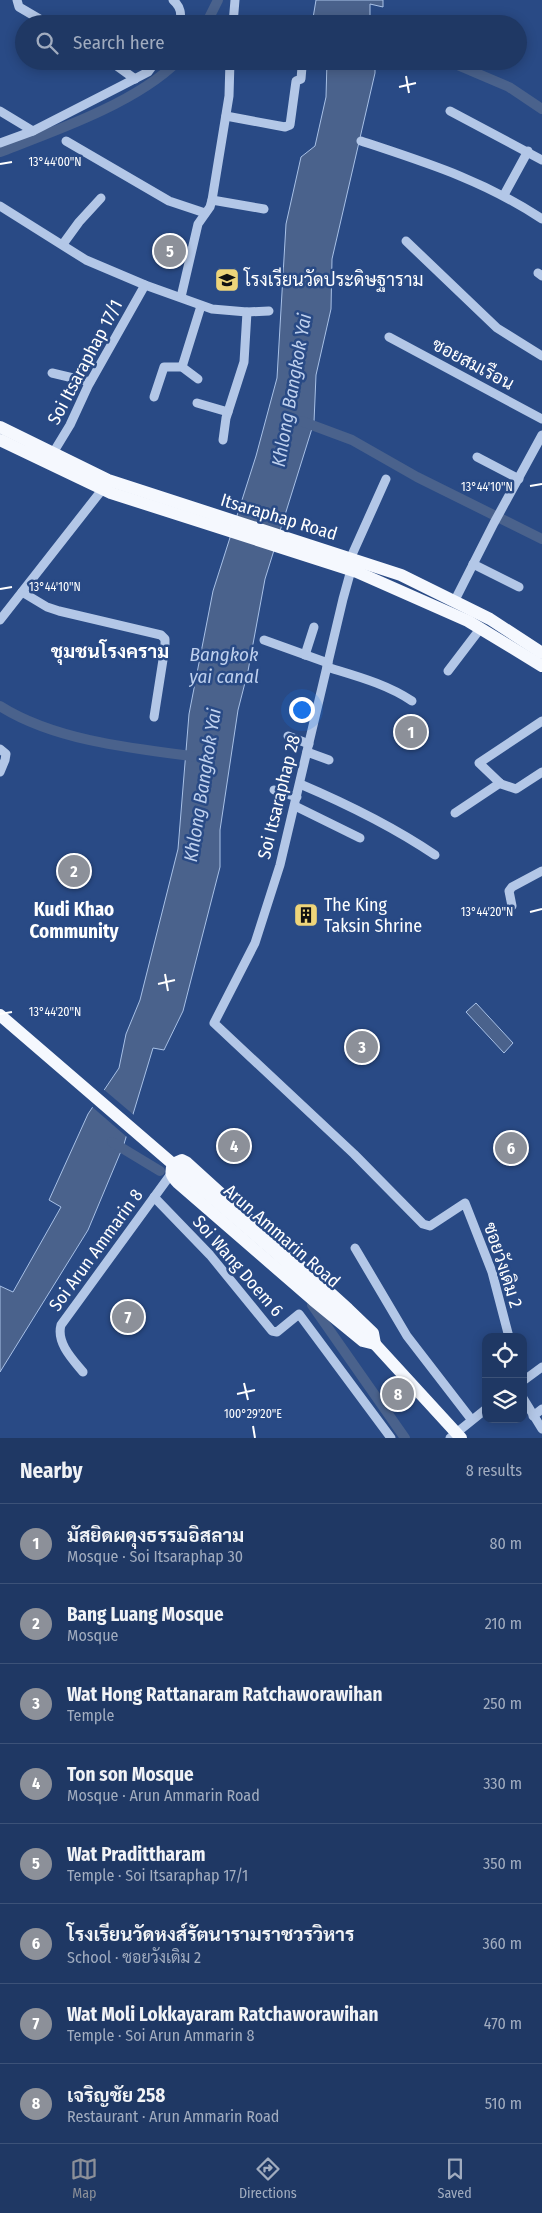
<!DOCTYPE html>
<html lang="en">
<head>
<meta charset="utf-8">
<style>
  :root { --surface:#1f3864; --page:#273f6a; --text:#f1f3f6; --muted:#a1acbf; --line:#3c5278; --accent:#8c9099 }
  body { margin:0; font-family:"Fira Sans Condensed",Sarabun,sans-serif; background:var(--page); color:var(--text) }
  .controls { position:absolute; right:15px; bottom:15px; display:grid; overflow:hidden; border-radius:10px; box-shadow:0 2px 12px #0003 }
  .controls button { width:45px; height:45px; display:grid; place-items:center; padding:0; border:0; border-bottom:1px solid var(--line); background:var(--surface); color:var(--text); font:25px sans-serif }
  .you { position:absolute; left:301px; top:709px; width:18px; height:18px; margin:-12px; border:4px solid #fff; border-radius:50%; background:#1a73e8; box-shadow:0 0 0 8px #1a73e833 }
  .badge { display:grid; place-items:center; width:32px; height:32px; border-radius:50%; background:var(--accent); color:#fff; font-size:16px; font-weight:700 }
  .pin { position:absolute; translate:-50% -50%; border:2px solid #fff; box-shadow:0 1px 5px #0006 }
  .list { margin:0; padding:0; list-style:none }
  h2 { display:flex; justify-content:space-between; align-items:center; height:65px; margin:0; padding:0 20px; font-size:21px }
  h2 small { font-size:16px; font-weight:400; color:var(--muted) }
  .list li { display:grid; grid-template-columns:32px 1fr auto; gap:15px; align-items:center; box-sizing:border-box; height:80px; padding:0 20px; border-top:1px solid var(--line) }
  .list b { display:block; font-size:19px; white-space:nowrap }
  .list p { margin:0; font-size:16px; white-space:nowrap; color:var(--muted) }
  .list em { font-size:16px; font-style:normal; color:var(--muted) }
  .icon { flex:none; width:28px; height:28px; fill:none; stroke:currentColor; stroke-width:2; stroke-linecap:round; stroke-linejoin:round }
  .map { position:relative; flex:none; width:542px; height:1438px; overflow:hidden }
  .search { position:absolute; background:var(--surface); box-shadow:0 2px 12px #0003; left:15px; right:15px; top:15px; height:55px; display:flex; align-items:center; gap:12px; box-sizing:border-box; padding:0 18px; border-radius:28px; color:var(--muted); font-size:19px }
  .sheet { height:705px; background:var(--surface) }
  nav { display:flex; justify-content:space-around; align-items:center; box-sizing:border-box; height:70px; border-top:1px solid var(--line); background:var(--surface); font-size:14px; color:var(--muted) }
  nav a { display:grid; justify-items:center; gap:2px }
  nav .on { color:var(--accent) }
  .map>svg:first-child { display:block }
  .water { fill:#4a628c; stroke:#a8c1e7 }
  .pier { fill:#294a85 }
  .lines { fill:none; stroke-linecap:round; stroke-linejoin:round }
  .canal { stroke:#4a628c; stroke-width:10 }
  .minor { stroke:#b3c7e7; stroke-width:9 }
  .major { stroke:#f5f8fe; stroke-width:12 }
  .ticks { fill:none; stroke:#fff; stroke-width:2 }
  .labels { text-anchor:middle; stroke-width:5; stroke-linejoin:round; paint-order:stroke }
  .poi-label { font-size:18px; fill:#fff; stroke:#294a85; text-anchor:start }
  .street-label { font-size:18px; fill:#fff; stroke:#294a85 }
  .water-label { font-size:19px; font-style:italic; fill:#bfd1ef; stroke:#294a85 }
  .neighbourhood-label { font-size:19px; font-weight:bold; fill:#fff; stroke:#294a85 }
  .ticks-label { font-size:12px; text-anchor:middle; fill:#fff; stroke:#294a85; stroke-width:5; stroke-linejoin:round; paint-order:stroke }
</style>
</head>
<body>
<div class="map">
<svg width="542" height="1438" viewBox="0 0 542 1438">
  <rect width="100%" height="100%" fill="#294a85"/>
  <g class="water">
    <path d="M316,0H383V7L370,4V17L374,24H312Z"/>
    <path d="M327,61H375V73L332,259L331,309L316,375L314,422L265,579L248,671L238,710L220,830V867L183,1011L164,1050L153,1048L124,1144L88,1230L0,1372V1286L13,1292L61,1207L49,1200L88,1114L119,1068L126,1034L140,1000L178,849L189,714L213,591L256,456L277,378L286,224L301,157L315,146L326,97Z"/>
    <path d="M476,1003L513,1043L504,1053L466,1012Z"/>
  </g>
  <path class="pier" d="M102,1088L135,1116L128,1138L90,1105Z"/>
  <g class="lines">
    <g class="canal">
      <path d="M206,24L218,0"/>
      <path d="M448,61L509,87L542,109"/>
      <path d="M0,152C55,131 136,103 178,61"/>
      <path d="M301,421L352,440L417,477L542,539"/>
      <path d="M0,706C55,741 136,749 200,757"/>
      <path d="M112,1142L160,1171"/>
      <path d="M312,1305L405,1438"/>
    </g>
    <g class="minor">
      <path d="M17,0L19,7L48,24"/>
      <path d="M173,0C180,6 183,15 178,24"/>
      <path d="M233,24L235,0"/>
      <path d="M110,61L135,79"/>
      <path d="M0,111L33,131"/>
      <path d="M450,111L542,160"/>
      <path d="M226,116L285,127L290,125L296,81L301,79L302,67L299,63L288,61"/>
      <path d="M66,141L169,201L205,213"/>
      <path d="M361,141C427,163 483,180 542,219"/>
      <path d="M0,143L33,131L121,86L148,72L156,61"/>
      <path d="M504,195L528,151"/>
      <path d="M212,200L264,209"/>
      <path d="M0,206L86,260L145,285L212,309L247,312L269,311"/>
      <path d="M406,241L497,328L542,356"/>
      <path d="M63,244L79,222L101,198"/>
      <path d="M538,273L542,276"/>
      <path d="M181,297L198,224L210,207L212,200L229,96L230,61"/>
      <path d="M389,337L542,419"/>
      <path d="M182,367L201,306"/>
      <path d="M52,373L90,382"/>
      <path d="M154,397L164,367H182L198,379"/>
      <path d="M197,403L228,412"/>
      <path d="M223,440L226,418L244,362L247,312"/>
      <path d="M53,453L70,425L88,386L145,285"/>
      <path d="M477,457L519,479"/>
      <path d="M351,557L386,479"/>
      <path d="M473,564L519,587"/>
      <path d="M351,570L343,599L280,865L255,943L214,1023L354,1154L423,1224L430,1226L465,1203L492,1272L509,1337"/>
      <path d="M22,592L47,607L59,611L161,635L165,639V647L154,717"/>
      <path d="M455,600L494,523L542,435"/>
      <path d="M0,620L105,486"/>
      <path d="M264,640L328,663"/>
      <path d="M305,655L314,627"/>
      <path d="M327,667C356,676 387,684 412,701"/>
      <path d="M448,671L480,629"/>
      <path d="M542,721L479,763L501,784L516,789L542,772"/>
      <path d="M288,736L309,744"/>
      <path d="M0,749L6,754L5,760L0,772"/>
      <path d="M307,752L329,760"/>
      <path d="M300,784C347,804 392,826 435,855"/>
      <path d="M274,790L297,797"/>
      <path d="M295,806L360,838"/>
      <path d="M455,813L500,783"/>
      <path d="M512,906L509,891L512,887L542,871"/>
      <path d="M154,1197L210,1255L272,1331L277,1332L299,1314L391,1438"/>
      <path d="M355,1248L407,1336L471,1419"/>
      <path d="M83,1372C73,1360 56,1343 61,1325L171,1174"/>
      <path d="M523,1381L542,1367"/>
      <path d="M523,1398L542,1429"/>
      <path d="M533,1416L542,1409"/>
      <path d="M450,1438L486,1409"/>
    </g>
    <g class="major">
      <path d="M0,427L108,480L401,575L490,619L542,653"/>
      <path d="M0,440L111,493L357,572L468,621L542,666"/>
      <path d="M0,1015L275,1252L363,1331L461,1438"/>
      <path d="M182,1160L186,1162L348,1309L373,1333L375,1344L363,1341L313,1300L178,1183C171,1176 170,1173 173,1164Z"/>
    </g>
  </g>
  <path class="ticks" d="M406,76L409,93M399,87L416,83M0,164L12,162M530,486L542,484M0,589L12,587M530,912L542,909M165,974L168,991M158,984L175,980M0,1014L12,1012M244,1383L248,1400M237,1394L255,1390M253,1426L255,1438"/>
  <defs>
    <symbol id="school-square" viewBox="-11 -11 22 22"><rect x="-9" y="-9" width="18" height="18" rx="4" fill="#eed57a" stroke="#294a85"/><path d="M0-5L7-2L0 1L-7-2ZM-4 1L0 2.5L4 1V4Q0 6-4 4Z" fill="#111"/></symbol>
    <symbol id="building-square" viewBox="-11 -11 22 22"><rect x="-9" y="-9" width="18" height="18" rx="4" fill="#eed57a" stroke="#294a85"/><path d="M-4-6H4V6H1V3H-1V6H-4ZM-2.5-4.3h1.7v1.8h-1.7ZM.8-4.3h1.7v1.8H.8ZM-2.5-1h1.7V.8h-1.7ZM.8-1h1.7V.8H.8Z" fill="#111"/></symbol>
  </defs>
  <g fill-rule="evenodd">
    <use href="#school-square" x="213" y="266" width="28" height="28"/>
    <use href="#building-square" x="292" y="901" width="28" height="28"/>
  </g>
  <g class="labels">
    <g class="poi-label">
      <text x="244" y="286">โรงเรียนวัดประดิษฐาราม</text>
      <text x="324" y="911">The King<tspan x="324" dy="21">Taksin Shrine</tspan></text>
    </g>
    <g class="street-label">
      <text transform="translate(85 362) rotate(-62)" y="6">Soi Itsaraphap 17/1</text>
      <text transform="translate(473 364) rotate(28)" y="6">ซอยสมเรือน</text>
      <text transform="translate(279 517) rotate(17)" y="6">Itsaraphap Road</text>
      <text transform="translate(279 797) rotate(-76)" y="6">Soi Itsaraphap 28</text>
      <text transform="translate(282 1236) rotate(41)" y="6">Arun Ammarin Road</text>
      <text transform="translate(96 1250) rotate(-54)" y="6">Soi Arun Ammarin 8</text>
      <text transform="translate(503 1265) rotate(72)" y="6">ซอยวังเดิม 2</text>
      <text transform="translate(238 1266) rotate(49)" y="6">Soi Wang Doem 6</text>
    </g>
    <g class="water-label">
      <text transform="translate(291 390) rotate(-80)" y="7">Khlong Bangkok Yai</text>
      <text x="224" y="661">Bangkok<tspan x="224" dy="22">yai canal</tspan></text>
      <text transform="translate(202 785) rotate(-81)" y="7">Khlong Bangkok Yai</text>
    </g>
    <g class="neighbourhood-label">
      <text x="110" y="658">ชุมชนโรงคราม</text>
      <text x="74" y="916">Kudi Khao<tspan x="74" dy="22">Community</tspan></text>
    </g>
  </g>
  <g class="ticks-label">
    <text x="55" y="166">13°44'00"N</text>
    <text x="487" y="491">13°44'10"N</text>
    <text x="55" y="591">13°44'10"N</text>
    <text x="487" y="916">13°44'20"N</text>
    <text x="55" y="1016">13°44'20"N</text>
    <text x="253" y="1418">100°29'20"E</text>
  </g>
</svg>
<div class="controls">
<button><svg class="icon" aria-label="locate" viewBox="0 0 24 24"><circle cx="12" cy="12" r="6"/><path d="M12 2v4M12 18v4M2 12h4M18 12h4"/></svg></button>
<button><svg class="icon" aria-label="layers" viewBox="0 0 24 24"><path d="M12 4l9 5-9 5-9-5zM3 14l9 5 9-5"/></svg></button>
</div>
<div class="you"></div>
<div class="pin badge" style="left:411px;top:732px">1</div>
<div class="pin badge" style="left:74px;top:871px">2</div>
<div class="pin badge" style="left:362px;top:1047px">3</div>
<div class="pin badge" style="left:234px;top:1146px">4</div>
<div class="pin badge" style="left:170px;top:251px">5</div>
<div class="pin badge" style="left:511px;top:1148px">6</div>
<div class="pin badge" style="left:128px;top:1317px">7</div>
<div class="pin badge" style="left:398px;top:1394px">8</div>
<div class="search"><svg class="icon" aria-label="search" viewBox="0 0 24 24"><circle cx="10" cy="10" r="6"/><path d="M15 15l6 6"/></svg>Search here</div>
</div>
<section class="sheet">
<h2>Nearby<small>8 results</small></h2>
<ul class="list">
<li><span class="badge">1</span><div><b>มัสยิดผดุงธรรมอิสลาม</b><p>Mosque · Soi Itsaraphap 30</p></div><em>80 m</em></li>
<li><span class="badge">2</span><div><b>Bang Luang Mosque</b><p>Mosque</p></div><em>210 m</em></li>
<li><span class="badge">3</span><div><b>Wat Hong Rattanaram Ratchaworawihan</b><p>Temple</p></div><em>250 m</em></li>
<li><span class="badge">4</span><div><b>Ton son Mosque</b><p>Mosque · Arun Ammarin Road</p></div><em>330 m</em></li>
<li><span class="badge">5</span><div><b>Wat Pradittharam</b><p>Temple · Soi Itsaraphap 17/1</p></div><em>350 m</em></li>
<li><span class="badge">6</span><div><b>โรงเรียนวัดหงส์รัตนารามราชวรวิหาร</b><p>School · ซอยวังเดิม 2</p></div><em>360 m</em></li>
<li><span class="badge">7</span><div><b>Wat Moli Lokkayaram Ratchaworawihan</b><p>Temple · Soi Arun Ammarin 8</p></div><em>470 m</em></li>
<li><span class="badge">8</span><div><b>เจริญชัย 258</b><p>Restaurant · Arun Ammarin Road</p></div><em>510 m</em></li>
</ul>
</section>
<nav>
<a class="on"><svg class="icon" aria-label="map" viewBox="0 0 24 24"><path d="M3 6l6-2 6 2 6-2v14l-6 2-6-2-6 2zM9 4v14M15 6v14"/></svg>Map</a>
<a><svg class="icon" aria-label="directions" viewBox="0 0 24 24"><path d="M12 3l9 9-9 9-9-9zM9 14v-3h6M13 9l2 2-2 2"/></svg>Directions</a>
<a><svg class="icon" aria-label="saved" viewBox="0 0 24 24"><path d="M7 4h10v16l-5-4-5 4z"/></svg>Saved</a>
</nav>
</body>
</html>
